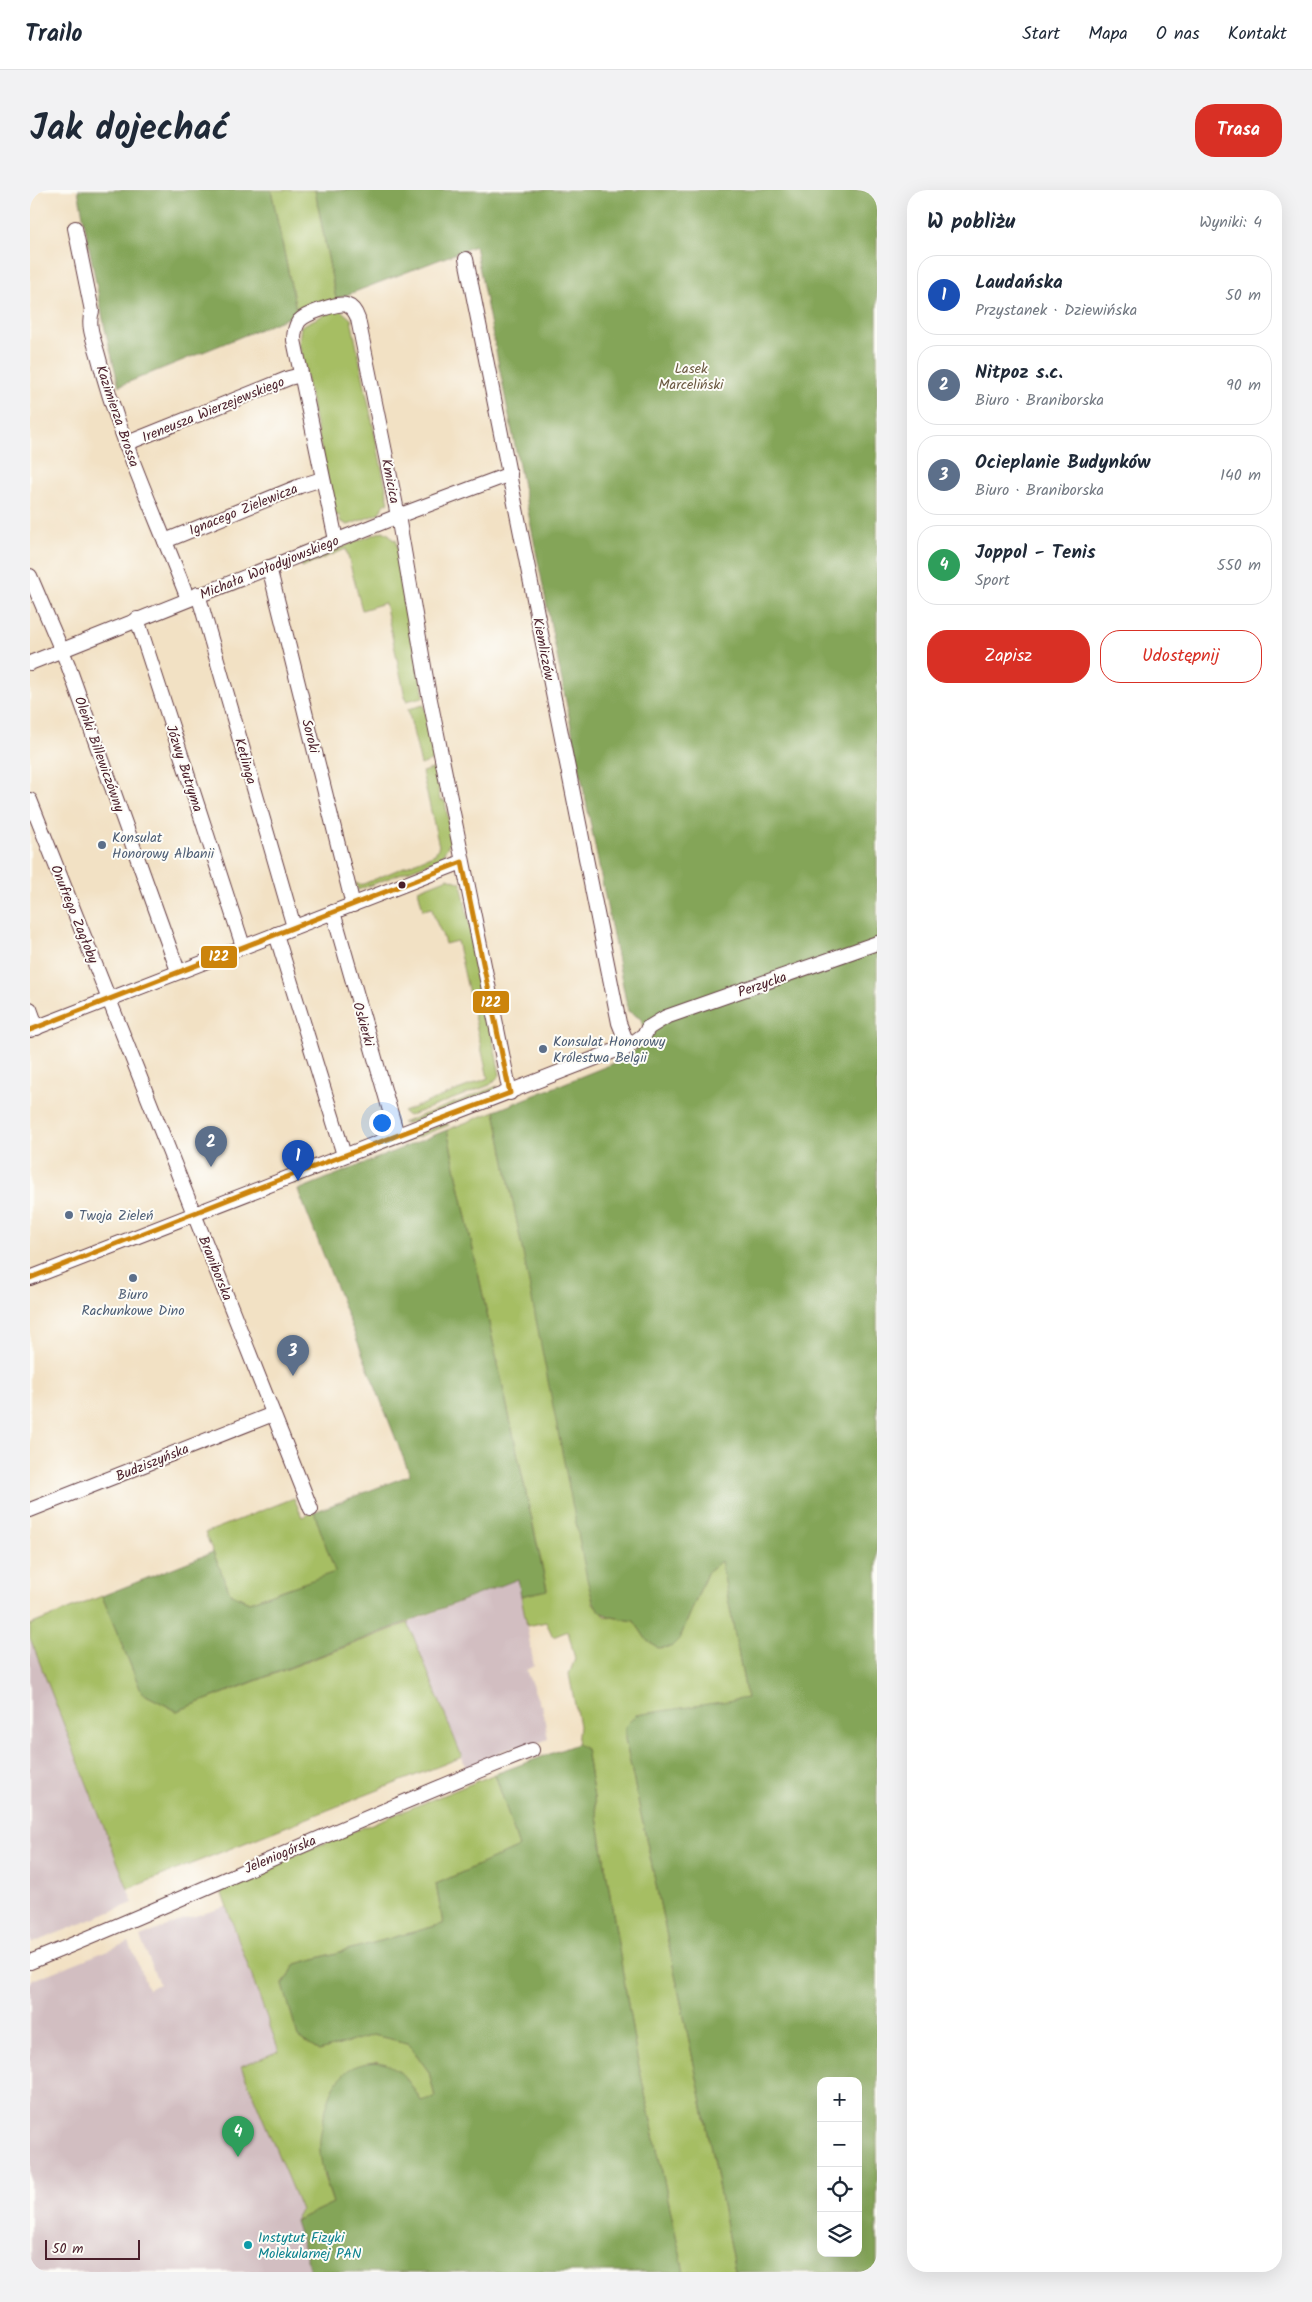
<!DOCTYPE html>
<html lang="pl">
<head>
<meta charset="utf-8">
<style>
  :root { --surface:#fff; --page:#f2f2f3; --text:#1f2937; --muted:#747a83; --line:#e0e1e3; --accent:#d93025 }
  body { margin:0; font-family:Kalam,sans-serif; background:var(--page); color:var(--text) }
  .controls { position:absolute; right:15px; bottom:15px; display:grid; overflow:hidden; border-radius:10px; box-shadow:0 5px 20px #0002 }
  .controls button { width:45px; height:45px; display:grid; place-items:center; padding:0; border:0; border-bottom:1px solid var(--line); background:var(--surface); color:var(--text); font:25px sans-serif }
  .scale { position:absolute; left:15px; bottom:12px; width:95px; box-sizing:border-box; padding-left:5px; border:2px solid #4a1f2b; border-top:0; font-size:14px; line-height:18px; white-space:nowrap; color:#4a1f2b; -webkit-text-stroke:4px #fdfcf7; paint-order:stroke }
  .you { position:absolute; left:351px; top:932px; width:18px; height:18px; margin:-12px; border:4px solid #fff; border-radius:50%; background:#1a73e8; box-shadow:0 0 0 8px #1a73e833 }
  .badge { display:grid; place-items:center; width:32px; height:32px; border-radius:50%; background:var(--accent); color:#fff; font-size:16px; font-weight:700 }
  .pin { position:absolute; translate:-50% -41px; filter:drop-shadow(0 1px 2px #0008) }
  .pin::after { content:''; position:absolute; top:26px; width:18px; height:15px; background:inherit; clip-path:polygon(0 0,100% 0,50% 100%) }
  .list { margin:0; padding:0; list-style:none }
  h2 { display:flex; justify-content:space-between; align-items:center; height:65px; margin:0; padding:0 20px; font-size:21px }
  h2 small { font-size:16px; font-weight:400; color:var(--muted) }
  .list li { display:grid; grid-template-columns:32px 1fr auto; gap:15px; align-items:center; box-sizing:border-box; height:80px; margin:0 10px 10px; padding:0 10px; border:1px solid var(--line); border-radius:20px }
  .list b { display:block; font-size:19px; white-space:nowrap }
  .list p { margin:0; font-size:16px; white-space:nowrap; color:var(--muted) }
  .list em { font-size:16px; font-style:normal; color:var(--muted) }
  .actions { display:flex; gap:10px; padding:15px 20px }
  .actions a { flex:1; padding:11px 0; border:1px solid var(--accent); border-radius:20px; text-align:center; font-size:18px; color:var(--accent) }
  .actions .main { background:var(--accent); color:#fff }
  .icon { flex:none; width:28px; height:28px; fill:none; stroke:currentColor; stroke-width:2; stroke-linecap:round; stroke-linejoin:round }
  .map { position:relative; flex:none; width:847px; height:2082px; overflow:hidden; border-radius:20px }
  header { display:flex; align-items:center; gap:30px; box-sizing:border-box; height:70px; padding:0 25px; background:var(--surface); border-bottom:1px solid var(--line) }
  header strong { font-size:24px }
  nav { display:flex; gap:28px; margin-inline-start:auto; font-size:18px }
  .intro { display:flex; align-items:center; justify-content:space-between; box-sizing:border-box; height:120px; padding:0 30px }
  h1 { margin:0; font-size:35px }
  .button { padding:12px 22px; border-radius:20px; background:var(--accent); color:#fff; font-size:18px; font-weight:700 }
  main { display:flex; gap:30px; padding:0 30px }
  aside { flex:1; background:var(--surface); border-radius:20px; box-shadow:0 5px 20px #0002 }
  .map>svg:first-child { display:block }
  .industrial { fill:#d2bec1 }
  .green { fill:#a6be63; stroke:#786e47 }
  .forest { fill:#84a559; stroke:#676242; fill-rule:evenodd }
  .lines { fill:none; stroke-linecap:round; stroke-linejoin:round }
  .minor-casing { stroke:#633c42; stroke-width:16 }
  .minor { stroke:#fff; stroke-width:14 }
  .bus-1-casing { stroke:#fdfcf7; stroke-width:9 }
  .bus-1 { stroke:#cc840b; stroke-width:5 }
  .service-dot { fill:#5c6f8a; stroke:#fdfcf7; stroke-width:2 }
  .bus-dot { fill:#4a1f2b; stroke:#fdfcf7; stroke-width:2 }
  .culture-dot { fill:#0f9aa8; stroke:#fdfcf7; stroke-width:2 }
  .labels { text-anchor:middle; stroke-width:4; stroke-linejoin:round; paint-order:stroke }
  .park-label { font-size:14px; fill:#6a573f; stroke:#fdfcf7 }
  .street-label { font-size:14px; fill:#4a1f2b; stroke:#fdfcf7 }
  .service-label { font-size:14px; fill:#4e5e75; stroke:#fdfcf7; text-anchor:start }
  .culture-label { font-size:14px; fill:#0d838f; stroke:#fdfcf7; text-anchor:start }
  .line-badge { stroke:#fdfcf7; stroke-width:2 }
  .badge-label { font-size:14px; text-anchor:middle; font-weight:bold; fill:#fff }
</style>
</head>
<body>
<header>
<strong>Trailo</strong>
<nav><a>Start</a><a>Mapa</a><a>O nas</a><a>Kontakt</a></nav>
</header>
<div class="intro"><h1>Jak dojechać</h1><a class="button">Trasa</a></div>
<main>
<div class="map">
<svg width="847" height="2082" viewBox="0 0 847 2082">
  <rect width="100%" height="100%" fill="#fdfcf7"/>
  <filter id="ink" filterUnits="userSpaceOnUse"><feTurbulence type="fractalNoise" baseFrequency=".02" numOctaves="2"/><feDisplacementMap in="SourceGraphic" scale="10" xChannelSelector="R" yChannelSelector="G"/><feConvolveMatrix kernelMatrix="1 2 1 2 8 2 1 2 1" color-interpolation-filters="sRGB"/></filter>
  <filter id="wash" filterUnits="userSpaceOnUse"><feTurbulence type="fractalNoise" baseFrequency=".0096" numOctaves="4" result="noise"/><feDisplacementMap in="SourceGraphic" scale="20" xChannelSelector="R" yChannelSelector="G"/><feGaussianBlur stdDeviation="1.12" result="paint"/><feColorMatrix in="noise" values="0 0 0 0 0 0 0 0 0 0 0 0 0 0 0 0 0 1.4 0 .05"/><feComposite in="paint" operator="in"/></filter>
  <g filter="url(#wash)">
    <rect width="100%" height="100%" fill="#f2e1c4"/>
    <g class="industrial">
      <path d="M488,1389L504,1476L496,1480L510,1515H512L518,1549L495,1558L486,1556L470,1562L464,1570L437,1580L378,1433Z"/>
      <path d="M0,1448L103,1713L0,1754Z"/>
      <path d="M196,1717L249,1861L211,1876L271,2020L265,2031L281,2082H0V1791L99,1752L118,1799L129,1794L110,1747L154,1729Z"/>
    </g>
    <g class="green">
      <path d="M241,0H285L306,109L267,124Z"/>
      <path d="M308,118L321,129L359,313H356L348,324L318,335L310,331L309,325L305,326L269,153L271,136Z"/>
      <path d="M353,341L360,345L363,350L366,349L394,507L376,511L355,413L332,420L316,359L272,377L271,373Z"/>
      <path d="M394,515L406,569L391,575L378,519Z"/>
      <path d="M406,578L408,579L412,597L408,600L410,610L415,611L422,653L419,654L411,668L328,700L326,693L331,695L405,664L409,656L392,582Z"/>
      <path d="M418,688L431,693L470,885L460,895L378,926L373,922L458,888L427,751L415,754C412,740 404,732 402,718L393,720L388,700Z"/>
      <path d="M468,896L465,900L380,933H372Z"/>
      <path d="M465,921L563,1413L575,1426L604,1431L616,1449L650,1448L677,1383L691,1370L717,1508L595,1549L671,1907L705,2082H654L606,1863L556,1559L547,1554L549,1536L539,1484L545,1469L538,1441L523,1447L516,1432L497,1436L491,1406L517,1399L417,940Z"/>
      <path d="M416,933L419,935L264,994L265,990Z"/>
      <path d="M264,1308L272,1327L284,1322L306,1382L219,1412L200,1403L175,1343Z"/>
      <path d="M72,1406L112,1503L147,1521L378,1433L432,1567L98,1699L0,1448V1435Z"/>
      <path d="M465,1584L490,1657L406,1694L413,1734L266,1774L253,1794L268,1847L289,1861L343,1845L378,1853L399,1882L405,1907L391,1911C378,1888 371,1880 345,1871L293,1984L303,2013L265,2031L271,2020L211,1876L249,1861L189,1696Z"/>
    </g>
    <g class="forest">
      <path d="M48,0H241L267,124L89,196L75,139Z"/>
      <path d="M285,0H847V2082H705L671,1907L595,1549V1536L606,1525L717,1508L691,1371L677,1383L650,1448L641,1457L628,1458L616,1449L604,1431C568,1425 566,1425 557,1389L465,921L597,868L617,849L611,829L598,821L445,56L306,109ZM791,1891H828V2063H791Z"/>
      <path d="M417,940L517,1400L491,1406L488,1389L147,1521L112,1503L72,1406L183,1362L200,1403L219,1412L305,1382L284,1322L380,1285L268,1000Z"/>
      <path d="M547,1554L556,1559L606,1863L654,2082H281L265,2031L303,2013C297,1993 288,1971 290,1949C293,1929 298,1899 313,1885C318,1879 325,1876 333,1874C363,1866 377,1887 391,1911L405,1907L399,1882L378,1853L343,1845L289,1861L268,1847L253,1795L266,1774L413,1734L406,1694L489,1657L465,1584Z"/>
    </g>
  </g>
  <g filter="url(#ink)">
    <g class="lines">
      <defs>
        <g id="minor">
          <path d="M45,38L62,121C57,136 64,150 68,165C89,249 127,328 158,409"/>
          <path d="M436,69L589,833L595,848"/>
          <path d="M95,254L259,188L271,185"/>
          <path d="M306,350L264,150C264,143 265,137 269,131C275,124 308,112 316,115C323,117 326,123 328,129L368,326L398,500L480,903"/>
          <path d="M135,351L270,296L292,289"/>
          <path d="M239,377L323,715"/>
          <path d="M0,386L38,475L148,781"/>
          <path d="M168,404L264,737"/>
          <path d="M107,429L213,756"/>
          <path d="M0,473L368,326L480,284"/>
          <path d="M0,610L281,1319"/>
          <path d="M303,722L367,945"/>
          <path d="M246,744L314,965"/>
          <path d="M0,819L7,838"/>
          <path d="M618,838L636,827L847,753"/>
          <path d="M0,840L432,672"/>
          <path d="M0,1088L584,861H592L615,844L618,838"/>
          <path d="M0,1320L243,1224"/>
          <path d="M0,1772C168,1704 332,1626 502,1560"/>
        </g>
      </defs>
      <use href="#minor" class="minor-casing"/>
      <use href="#minor" class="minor"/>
      <defs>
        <path id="bus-1" d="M0,840L432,672L480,903L225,999L0,1088"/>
      </defs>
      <use href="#bus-1" class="bus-1-casing"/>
      <use href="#bus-1" class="bus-1"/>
    </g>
  </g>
  <g class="service-dot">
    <circle cx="72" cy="655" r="5"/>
    <circle cx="513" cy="859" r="5"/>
    <circle cx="39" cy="1025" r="5"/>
    <circle cx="103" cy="1088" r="5"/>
  </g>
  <circle class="bus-dot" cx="372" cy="695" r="4.5"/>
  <circle class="culture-dot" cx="218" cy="2055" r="5"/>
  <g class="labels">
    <g class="park-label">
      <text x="661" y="183">Lasek<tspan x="661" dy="16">Marceliński</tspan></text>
    </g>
    <g class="street-label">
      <text transform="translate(183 219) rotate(-22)" y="5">Ireneusza Wierzejewskiego</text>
      <text transform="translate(88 226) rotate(71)" y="5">Kazimierza Brossa</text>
      <text transform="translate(361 291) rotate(79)" y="5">Kmicica</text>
      <text transform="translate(213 319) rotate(-22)" y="5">Ignacego Zielewicza</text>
      <text transform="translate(239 377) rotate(-22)" y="5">Michała Wołodyjowskiego</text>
      <text transform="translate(514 459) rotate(79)" y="5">Kiemliczów</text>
      <text transform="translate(281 546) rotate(76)" y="5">Soroki</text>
      <text transform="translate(70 564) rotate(70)" y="5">Oleńki Billewiczówny</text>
      <text transform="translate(216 571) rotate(74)" y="5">Ketlinga</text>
      <text transform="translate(155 578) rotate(72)" y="5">Józwy Butryma</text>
      <text transform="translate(45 724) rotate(68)" y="5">Onufrego Zagłoby</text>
      <text transform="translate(732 794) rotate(-19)" y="5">Perzycka</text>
      <text transform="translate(334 834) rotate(74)" y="5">Oskierki</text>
      <text transform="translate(186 1078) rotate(68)" y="5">Braniborska</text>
      <text transform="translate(122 1272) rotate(-22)" y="5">Budziszyńska</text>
      <text transform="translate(250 1664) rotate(-23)" y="5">Jeleniogórska</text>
    </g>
    <g class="service-label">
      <text x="82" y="652">Konsulat<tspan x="82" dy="16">Honorowy Albanii</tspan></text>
      <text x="523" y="856">Konsulat Honorowy<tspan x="523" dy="16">Królestwa Belgii</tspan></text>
      <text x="49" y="1030">Twoja Zieleń</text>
      <text x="103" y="1109" text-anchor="middle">Biuro<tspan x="103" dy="16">Rachunkowe Dino</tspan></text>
    </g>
    <g class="culture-label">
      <text x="228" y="2052">Instytut Fizyki<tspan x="228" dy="16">Molekularnej PAN</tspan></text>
    </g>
  </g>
  <g class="line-badge">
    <rect x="170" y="755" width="38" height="24" rx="5" fill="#cc840b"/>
    <rect x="442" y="800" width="38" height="24" rx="5" fill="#cc840b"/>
  </g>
  <g class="badge-label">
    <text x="189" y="771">122</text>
    <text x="461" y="817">122</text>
  </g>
</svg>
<div class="controls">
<button>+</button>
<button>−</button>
<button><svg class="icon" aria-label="locate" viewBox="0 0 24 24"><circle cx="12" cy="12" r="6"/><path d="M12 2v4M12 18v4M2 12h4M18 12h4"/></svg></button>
<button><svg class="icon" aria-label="layers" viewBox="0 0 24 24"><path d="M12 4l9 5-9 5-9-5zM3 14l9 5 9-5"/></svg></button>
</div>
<div class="scale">50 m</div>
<div class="you"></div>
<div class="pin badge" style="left:268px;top:991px;background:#1a4fb4">1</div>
<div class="pin badge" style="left:181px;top:977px;background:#5c6f8a">2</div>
<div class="pin badge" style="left:263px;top:1186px;background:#5c6f8a">3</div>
<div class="pin badge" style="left:208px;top:1967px;background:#2e9e5b">4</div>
</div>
<aside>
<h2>W pobliżu<small>Wyniki: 4</small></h2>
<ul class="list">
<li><span class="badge" style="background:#1a4fb4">1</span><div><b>Laudańska</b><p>Przystanek · Dziewińska</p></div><em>50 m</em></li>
<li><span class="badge" style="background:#5c6f8a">2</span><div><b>Nitpoz s.c.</b><p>Biuro · Braniborska</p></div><em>90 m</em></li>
<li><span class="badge" style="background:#5c6f8a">3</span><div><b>Ocieplanie Budynków</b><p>Biuro · Braniborska</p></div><em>140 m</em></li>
<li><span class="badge" style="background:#2e9e5b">4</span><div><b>Joppol - Tenis</b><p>Sport</p></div><em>550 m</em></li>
</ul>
<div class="actions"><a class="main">Zapisz</a><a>Udostępnij</a></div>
</aside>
</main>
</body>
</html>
